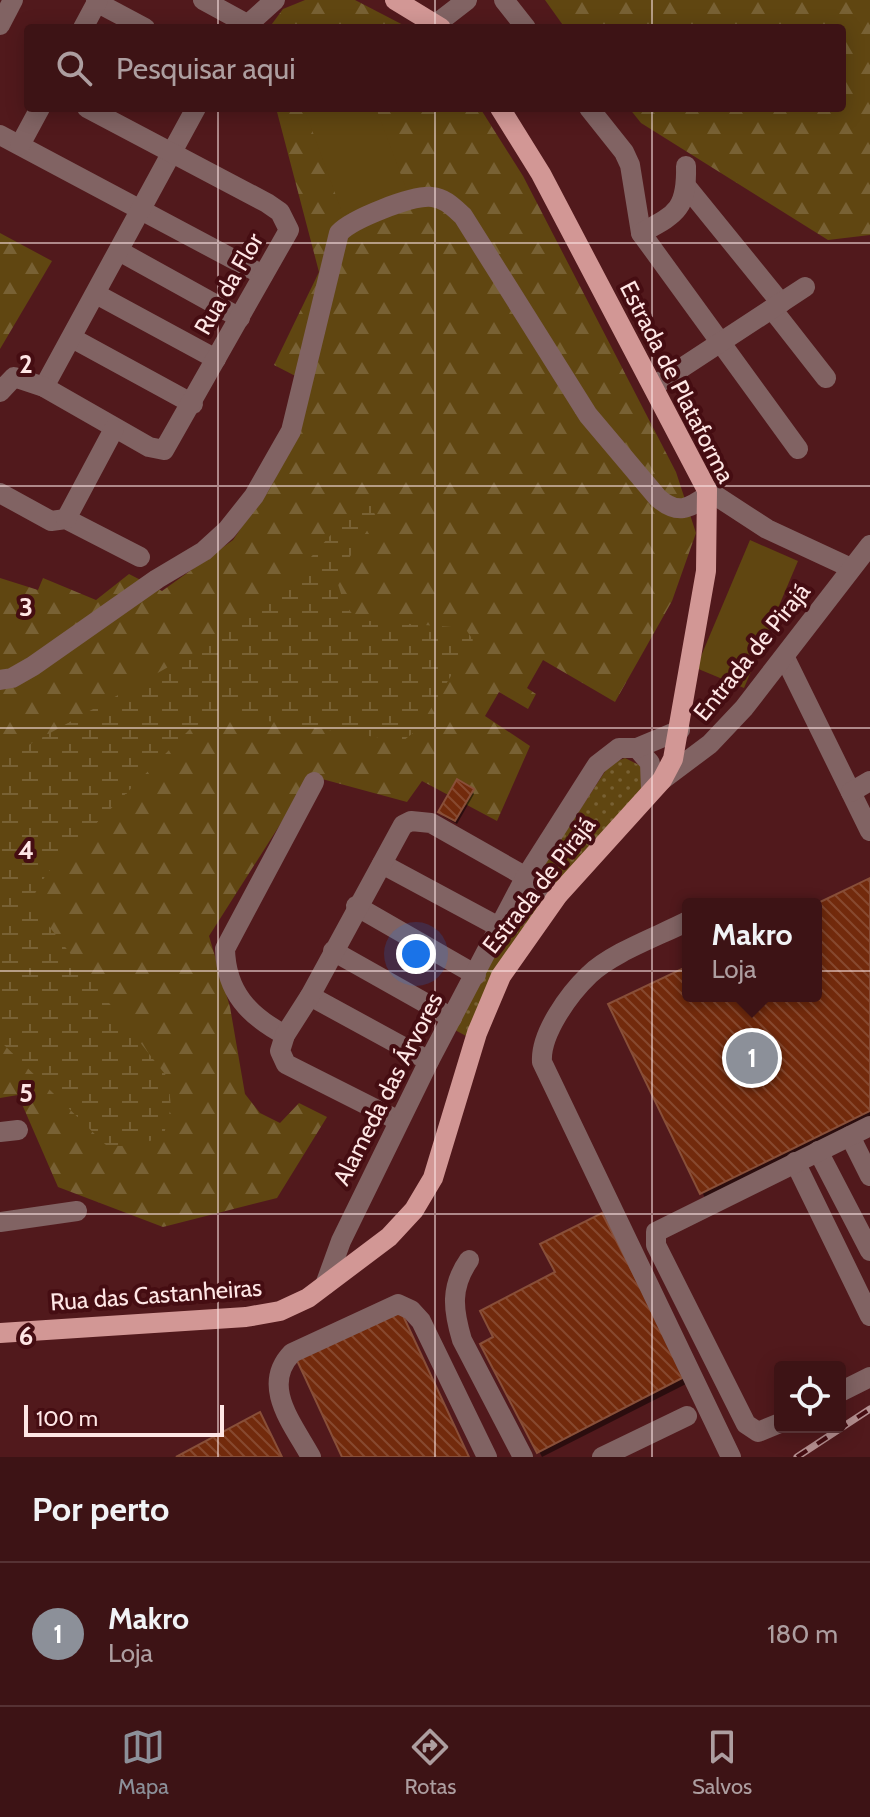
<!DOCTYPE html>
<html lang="pt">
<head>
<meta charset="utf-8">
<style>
  :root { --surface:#3d1315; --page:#482022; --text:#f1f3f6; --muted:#ad9ea0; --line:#563234; --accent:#8c9099 }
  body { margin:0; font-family:Cabin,sans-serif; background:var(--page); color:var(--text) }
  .controls { position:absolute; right:24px; bottom:24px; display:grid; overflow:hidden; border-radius:8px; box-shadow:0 4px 20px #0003 }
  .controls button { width:72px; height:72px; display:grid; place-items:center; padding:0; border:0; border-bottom:2px solid var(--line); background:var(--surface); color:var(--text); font:40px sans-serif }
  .scale { position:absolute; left:24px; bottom:20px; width:200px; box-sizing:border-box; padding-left:8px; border:4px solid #fee6e5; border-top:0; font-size:22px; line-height:28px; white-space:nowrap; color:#fee6e5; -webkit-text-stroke:6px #450d12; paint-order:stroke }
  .you { position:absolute; left:416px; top:954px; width:28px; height:28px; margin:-20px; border:6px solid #fff; border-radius:50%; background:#1a73e8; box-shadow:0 0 0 12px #1a73e833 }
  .badge { display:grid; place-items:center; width:52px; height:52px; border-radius:50%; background:var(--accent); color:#fff; font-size:26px; font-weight:700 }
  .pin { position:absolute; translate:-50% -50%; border:4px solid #fff; box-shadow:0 2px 8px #0006 }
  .popup { position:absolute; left:682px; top:898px; width:140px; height:104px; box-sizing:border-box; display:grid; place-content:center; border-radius:8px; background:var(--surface); filter:drop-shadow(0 2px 6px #0005); font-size:26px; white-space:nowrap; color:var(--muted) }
  .popup b { font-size:30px; color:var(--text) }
  .popup::after { content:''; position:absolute; left:50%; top:100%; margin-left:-16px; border:16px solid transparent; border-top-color:var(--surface) }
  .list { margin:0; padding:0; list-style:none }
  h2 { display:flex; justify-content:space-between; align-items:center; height:104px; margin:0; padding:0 32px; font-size:34px }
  h2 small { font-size:26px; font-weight:400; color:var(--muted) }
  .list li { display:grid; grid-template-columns:52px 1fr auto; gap:24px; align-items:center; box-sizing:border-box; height:144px; padding:0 32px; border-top:2px solid var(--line) }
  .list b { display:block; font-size:30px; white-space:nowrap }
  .list p { margin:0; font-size:26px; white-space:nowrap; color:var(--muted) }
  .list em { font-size:26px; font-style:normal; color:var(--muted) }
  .icon { flex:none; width:44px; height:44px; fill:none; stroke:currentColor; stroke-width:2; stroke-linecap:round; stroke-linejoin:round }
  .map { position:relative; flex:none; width:870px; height:1457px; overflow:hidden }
  .search { position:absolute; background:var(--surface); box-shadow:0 4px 20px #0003; left:24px; right:24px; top:24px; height:88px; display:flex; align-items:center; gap:20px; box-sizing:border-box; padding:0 28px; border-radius:8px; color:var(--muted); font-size:30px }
  .sheet { height:248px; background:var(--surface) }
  nav { display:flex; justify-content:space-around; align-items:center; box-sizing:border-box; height:112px; border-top:2px solid var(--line); background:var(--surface); font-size:22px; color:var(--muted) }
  nav a { display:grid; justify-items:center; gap:4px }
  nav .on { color:var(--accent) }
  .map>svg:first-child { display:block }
  .forest { fill:url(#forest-firs) }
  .wetland { fill:url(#wetland-marsh) }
  .park { fill:url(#park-dots) }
  .garden { fill:#604611 }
  .shadow { fill:#0007 }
  .building { fill:url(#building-back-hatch); stroke:#884f39; stroke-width:2 }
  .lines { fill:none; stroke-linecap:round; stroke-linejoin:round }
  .minor { stroke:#816363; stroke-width:20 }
  .major { stroke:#d29795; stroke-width:20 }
  .rail-casing { stroke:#b48e8f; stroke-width:7 }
  .rail { stroke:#450d12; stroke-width:4; stroke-dasharray:12; stroke-linecap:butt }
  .grid { fill:none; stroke:#fee6e5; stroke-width:2; stroke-opacity:0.55 }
  .labels { text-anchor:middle; stroke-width:8; stroke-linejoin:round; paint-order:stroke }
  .street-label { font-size:24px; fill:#fee6e5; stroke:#450d12 }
  .grid-label { font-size:26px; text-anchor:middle; font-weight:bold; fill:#fee6e5; stroke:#450d12; stroke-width:8; stroke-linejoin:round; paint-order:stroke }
</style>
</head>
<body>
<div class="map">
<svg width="870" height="1457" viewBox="0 0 870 1457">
  <defs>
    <pattern id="forest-firs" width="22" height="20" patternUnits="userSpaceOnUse" patternTransform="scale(2)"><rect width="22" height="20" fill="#604611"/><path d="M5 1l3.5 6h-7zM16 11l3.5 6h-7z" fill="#786134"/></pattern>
    <pattern id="wetland-marsh" width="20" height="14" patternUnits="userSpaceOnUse" patternTransform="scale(2)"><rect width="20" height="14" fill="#604611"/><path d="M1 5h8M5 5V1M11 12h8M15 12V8" fill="none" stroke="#786134"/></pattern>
    <pattern id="park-dots" width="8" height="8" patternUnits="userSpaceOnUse" patternTransform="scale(2)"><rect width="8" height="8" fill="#604611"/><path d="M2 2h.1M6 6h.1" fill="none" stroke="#786134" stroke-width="1.8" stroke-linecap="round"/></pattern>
    <pattern id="building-back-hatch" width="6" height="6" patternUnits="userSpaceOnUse" patternTransform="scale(2)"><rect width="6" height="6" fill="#722a0c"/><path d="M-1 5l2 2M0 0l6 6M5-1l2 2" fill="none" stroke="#87492f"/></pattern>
  </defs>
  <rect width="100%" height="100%" fill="#51191c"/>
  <g class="forest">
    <path d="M305,0H355L409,28H269L283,9Z"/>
    <path d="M545,0H870V235L828,240L641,123L629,108H842V28H565Z"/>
    <path d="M276,108H480L523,176L676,472L696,533L672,601L615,702L543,660L527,688L536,694L528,709L499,692L485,716L530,746L497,821L422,781L407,802L311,776L209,936L230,1007L245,1094L260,1113L280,1123L299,1103L327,1117L277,1198L163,1227L58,1187L18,1095L0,1098V578L38,590L43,578L96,600L129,574L162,591L233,540L275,478L311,384L274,365L319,272Z"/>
    <path d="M0,233L52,261L0,349Z"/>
  </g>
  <path class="wetland" d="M370,503L376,517L336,578L344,603L357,620L465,628L473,640L419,728L403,741L221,714L191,728L47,873L34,895L44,920L168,1078L171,1107L163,1138L127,1146H107L0,1041V761L213,642L267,606L355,508Z"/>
  <g class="park">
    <path d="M625,758L641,766L645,784L556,885L542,875V867L610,764Z"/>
    <path d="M530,888L548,898L468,1037L453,1029Z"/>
  </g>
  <g class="garden">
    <path d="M304,108H376L407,191L343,215Z"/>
    <path d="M750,540L798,561L744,688L696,668Z"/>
  </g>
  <g class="shadow">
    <path d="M472,790L474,794L457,824L443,816L441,812Z"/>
    <path d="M870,880V1121L707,1202L611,1005L688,968V996H816V906Z"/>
    <path d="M558,1273L688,1383L542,1457L483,1345L496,1338Z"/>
  </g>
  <g class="building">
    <path d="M457,779L474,789L455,821L438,812Z"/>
    <path d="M870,878V1111L700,1194L608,1004L688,966V996H816V904Z"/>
    <path d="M602,1213L686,1376L537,1453L480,1344L493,1337L480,1311L555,1272L540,1244Z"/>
    <path d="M399,1307L469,1457H342L294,1354Z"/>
    <path d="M260,1412L282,1457H176Z"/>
  </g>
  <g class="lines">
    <g class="minor">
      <path d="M203,0L247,24"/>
      <path d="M504,0L526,28"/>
      <path d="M96,2L145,28"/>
      <path d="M436,24L467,0"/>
      <path d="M0,25L13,0"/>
      <path d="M83,28L98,0"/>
      <path d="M244,28L275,0"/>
      <path d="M589,108L624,152L630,165L641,233L798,449"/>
      <path d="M0,135L263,275"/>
      <path d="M20,145L40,108"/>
      <path d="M686,186L781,303"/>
      <path d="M641,233C676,214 687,210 686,166"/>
      <path d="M119,251L240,318"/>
      <path d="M96,294L216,359"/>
      <path d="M772,309L826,378"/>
      <path d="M72,338L193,404"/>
      <path d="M654,386L805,287"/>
      <path d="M44,387L196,108"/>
      <path d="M0,392L14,377L44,387L149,447L164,450L289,230L280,212L267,203L87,108"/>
      <path d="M707,490L767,529L851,568"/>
      <path d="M0,493L51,521L66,519L140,557"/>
      <path d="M66,519L114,429"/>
      <path d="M785,658L870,831"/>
      <path d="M0,680L12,678L33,666L157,579L204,551L227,530L254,496L291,431L339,233C352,219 412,195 432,197C445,198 454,208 463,216L588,415L658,498C678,515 688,509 708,495"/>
      <path d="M637,748L650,763L651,790"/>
      <path d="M662,780L710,744L744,708L870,545"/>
      <path d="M851,792L870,781"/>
      <path d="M382,864L501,928"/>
      <path d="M356,906L476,975"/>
      <path d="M688,921C659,936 611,953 589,975C569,994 540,1034 542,1062L731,1457"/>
      <path d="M333,951L452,1018"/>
      <path d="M310,996L429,1061"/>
      <path d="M285,1035C249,1016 226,992 225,949L314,782"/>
      <path d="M399,1121L286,1064L280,1051L285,1035L310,996L403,825L411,821L431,823L558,895"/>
      <path d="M0,1132L18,1130"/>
      <path d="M850,1136L870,1176"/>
      <path d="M818,1151L870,1251"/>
      <path d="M795,1162L870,1316"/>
      <path d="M0,1222L77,1211"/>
      <path d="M469,1260C450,1287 453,1310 462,1340L523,1457"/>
      <path d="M325,1285L341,1241L429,1061L525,878L597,765L619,748H637L680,730"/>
      <path d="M840,1392L870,1377"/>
      <path d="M780,1423L758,1432L746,1424L656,1245V1232L870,1126"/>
      <path d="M311,1457C293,1424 260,1386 292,1353L398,1304L411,1310L421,1321L487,1457"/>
      <path d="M602,1457L687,1416"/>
    </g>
    <g class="major">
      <path d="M395,0L441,28"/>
      <path d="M0,1333L246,1317L280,1311L308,1298L389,1237L414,1210L433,1178L477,1033L501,976L558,895L662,780L673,759L706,571L707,490L541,174L500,108"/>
    </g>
    <defs>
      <path id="rail" d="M797,1457L870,1409"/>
    </defs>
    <use href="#rail" class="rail-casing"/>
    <use href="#rail" class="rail"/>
  </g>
  <path class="grid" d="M218,0V28M435,0V28M652,0V28M218,108V1457M435,108V1457M652,108V1457M0,243H870M0,486H870M0,728H870M0,971H870M0,1214H870"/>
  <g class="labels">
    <g class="street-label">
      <text transform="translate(229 284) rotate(-60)" y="8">Rua da Flor</text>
      <text transform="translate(677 382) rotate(63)" y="8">Estrada de Plataforma</text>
      <text transform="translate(752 652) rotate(-51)" y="8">Entrada de Pirajá</text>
      <text transform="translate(539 885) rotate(-52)" y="8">Estrada de Pirajá</text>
      <text transform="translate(388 1089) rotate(-63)" y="8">Alameda das Árvores</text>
      <text transform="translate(156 1295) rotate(-4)" y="8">Rua das Castanheiras</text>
    </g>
  </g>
  <g class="grid-label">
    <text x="26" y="373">2</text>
    <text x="26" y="616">3</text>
    <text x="26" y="859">4</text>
    <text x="26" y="1102">5</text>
    <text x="26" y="1345">6</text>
  </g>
</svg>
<div class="controls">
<button><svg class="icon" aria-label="locate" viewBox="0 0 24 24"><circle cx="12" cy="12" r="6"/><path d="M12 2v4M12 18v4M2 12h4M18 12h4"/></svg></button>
</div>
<div class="scale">100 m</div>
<div class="you"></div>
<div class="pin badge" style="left:752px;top:1058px">1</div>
<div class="popup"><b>Makro</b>Loja</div>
<div class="search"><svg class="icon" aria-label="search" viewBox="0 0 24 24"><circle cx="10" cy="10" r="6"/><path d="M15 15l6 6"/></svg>Pesquisar aqui</div>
</div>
<section class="sheet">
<h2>Por perto<small></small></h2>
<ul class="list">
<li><span class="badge">1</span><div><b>Makro</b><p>Loja</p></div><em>180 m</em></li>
</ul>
</section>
<nav>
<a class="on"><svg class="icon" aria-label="map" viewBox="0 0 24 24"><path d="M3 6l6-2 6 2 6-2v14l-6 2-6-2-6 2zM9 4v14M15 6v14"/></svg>Mapa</a>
<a><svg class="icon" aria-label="directions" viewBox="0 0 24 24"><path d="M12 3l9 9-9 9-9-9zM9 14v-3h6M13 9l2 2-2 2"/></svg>Rotas</a>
<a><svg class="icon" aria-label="saved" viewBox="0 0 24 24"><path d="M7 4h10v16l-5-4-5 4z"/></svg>Salvos</a>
</nav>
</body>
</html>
